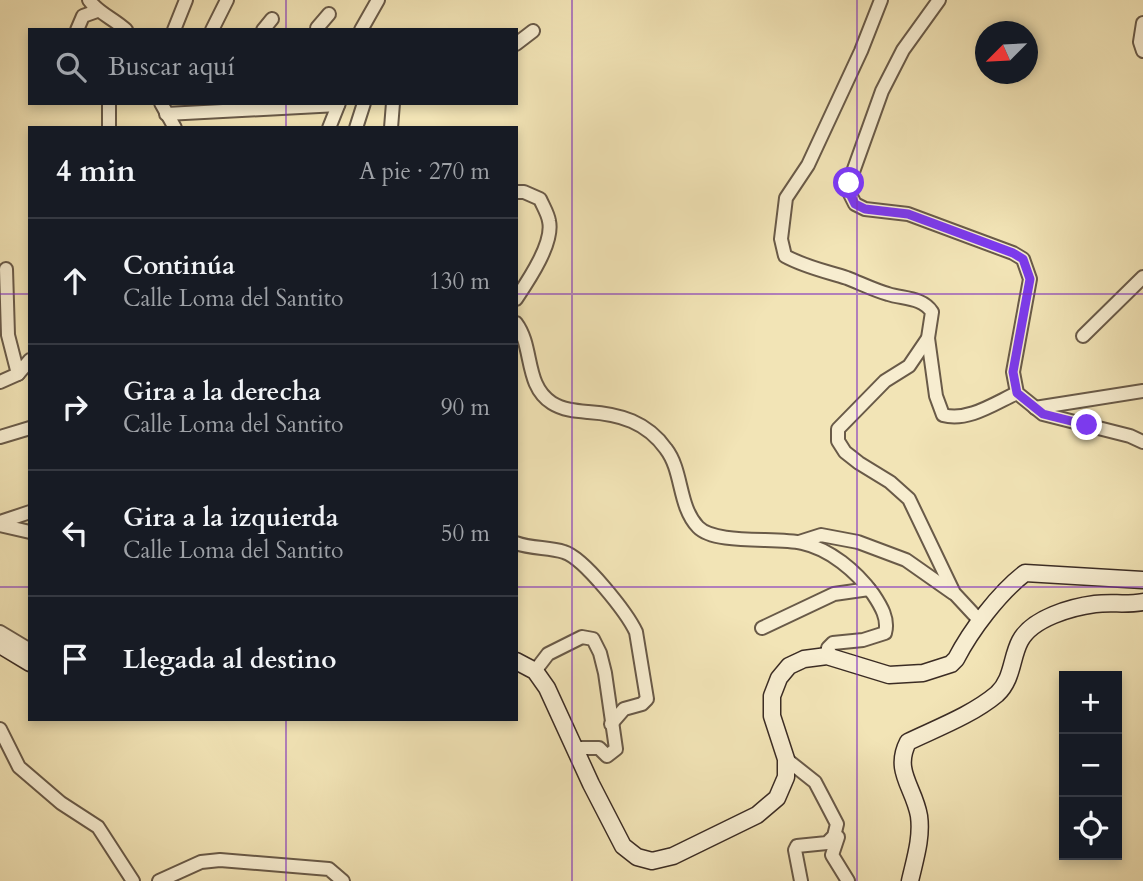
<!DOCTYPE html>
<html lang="es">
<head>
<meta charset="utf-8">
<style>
  :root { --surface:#171b24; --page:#20242c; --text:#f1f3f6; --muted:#9ea1a6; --line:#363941 }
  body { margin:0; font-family:Cardo,serif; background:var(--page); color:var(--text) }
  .controls { position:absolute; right:21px; bottom:21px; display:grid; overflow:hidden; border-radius:0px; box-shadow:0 4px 10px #0003 }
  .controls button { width:63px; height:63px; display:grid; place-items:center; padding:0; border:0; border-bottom:2px solid var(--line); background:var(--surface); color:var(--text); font:35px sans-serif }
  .compass { position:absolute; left:975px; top:21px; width:63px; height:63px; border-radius:50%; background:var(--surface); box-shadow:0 4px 10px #0003; rotate:246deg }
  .stop { position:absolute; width:21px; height:21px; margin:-16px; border:5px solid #7c3aed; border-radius:50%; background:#fff }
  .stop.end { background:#7c3aed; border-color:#fff; box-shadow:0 2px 7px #0008 }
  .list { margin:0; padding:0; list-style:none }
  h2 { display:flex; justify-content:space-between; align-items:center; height:91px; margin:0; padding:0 28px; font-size:30px }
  h2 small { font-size:23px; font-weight:400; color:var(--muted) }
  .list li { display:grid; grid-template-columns:46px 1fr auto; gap:21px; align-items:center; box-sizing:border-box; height:126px; padding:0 28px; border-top:2px solid var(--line) }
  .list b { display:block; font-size:26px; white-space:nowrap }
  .list p { margin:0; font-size:23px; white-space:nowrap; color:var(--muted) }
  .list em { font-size:23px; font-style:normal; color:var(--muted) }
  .icon { flex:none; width:38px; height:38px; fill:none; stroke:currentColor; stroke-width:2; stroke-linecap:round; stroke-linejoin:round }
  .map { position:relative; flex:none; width:1143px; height:881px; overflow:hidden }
  .search { position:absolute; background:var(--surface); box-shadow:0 4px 10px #0003; left:28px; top:28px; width:490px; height:77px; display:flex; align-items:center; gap:18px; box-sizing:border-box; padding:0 24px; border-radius:0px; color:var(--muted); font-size:26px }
  .panel { position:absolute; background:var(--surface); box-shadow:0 4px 10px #0003; left:28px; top:126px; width:490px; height:595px; border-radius:0px }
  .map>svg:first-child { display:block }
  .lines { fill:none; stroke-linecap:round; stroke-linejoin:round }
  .minor-casing { stroke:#695a48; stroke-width:16 }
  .secondary-casing { stroke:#3b2c24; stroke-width:19 }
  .minor { stroke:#f7edd0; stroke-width:12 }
  .secondary { stroke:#f7edd0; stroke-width:16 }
  .route { stroke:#7c3aed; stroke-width:9 }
  .grid { fill:none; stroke:#7b2cbf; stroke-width:2; stroke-opacity:0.55 }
</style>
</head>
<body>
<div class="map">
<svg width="1143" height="881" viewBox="0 0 1143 881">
  <rect width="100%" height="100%" fill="#f2e4b6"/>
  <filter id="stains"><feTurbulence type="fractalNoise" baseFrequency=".00286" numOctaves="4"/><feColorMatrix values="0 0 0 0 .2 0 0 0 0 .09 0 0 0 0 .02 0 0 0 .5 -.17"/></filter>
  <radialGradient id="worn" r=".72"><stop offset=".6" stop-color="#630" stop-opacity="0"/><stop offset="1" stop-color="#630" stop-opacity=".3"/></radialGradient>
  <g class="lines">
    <defs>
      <g id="minor">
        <path d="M89,0C98,13 113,18 126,30"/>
        <path d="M881,0L861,51L808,165L786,198L781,239L785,256C805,267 825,271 847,278C860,283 874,290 888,294C903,299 922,297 932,312L928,338L909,366L885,381L838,429V441L845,452L859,463L890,482L909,499L954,593L980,621"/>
        <path d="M939,0L903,50L882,91L849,183L850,194L855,204L865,209L908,214L1013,253L1023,259L1030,279L1013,372L1017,393L1043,414L1130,436L1143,442"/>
        <path d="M1143,23L1140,42L1143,51"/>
        <path d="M317,28L329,14"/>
        <path d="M77,30L83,16L97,11"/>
        <path d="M174,30L186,0"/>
        <path d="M212,30L227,0"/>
        <path d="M263,30L272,19"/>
        <path d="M361,30L378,0"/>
        <path d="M516,44L533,31"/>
        <path d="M161,103L175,128"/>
        <path d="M166,114L338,105"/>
        <path d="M109,128V103"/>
        <path d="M329,128L339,103"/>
        <path d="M356,128L364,103"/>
        <path d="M391,128L393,103"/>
        <path d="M516,192H524L540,199C543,206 548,214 549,221C554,243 528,281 516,299"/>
        <path d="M6,269L8,335L18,374"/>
        <path d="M516,323C534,347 524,385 552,403C563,410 576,411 588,412C620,414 647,422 666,449C683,471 678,506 698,527C715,545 777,537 802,543C830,549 856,571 873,594C881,606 889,619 885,633L863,640L833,643L828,648L827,656"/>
        <path d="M1083,336L1143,277"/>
        <path d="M928,338L936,396L943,415C968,422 995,403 1017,393"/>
        <path d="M0,382L18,374L30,360"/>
        <path d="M1035,408L1143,391"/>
        <path d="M0,437L30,428"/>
        <path d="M0,522L30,512"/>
        <path d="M0,525L30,532"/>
        <path d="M799,542L821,535L858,542L906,560L953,593"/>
        <path d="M516,543C532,549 549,547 564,552C584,558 627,613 636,632L647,699L642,704L624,709L611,724"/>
        <path d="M762,628L834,594L869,589"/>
        <path d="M0,632L30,650"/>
        <path d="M535,671L548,654L582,637L593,639L600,653L605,673L616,749L607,756L599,748H575"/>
        <path d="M0,729L19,767L61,803L98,827L133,881"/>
        <path d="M786,759L815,782L825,801L837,824L834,836L827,843L797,846L795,850L801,881"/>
        <path d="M836,837H838L832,855L848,881"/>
        <path d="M159,881L201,862L220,860L329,869L343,881"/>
      </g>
      <g id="secondary">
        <path d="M0,645L30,663"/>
        <path d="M516,661L535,671L547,688L591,784L623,846L637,857L652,861L673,856L757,815L777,798L786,777V759L772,716V696L779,678L789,666L804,659L827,656L889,675L923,673L951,664L956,659C971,630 999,593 1025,573L1143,580"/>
        <path d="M910,881C915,859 922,838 919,816C914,787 893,771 908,742C937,728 972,715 997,694C1013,679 1011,658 1020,641C1032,618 1072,607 1095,604C1111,602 1127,605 1143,602"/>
      </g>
    </defs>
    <use href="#minor" class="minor-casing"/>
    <use href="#secondary" class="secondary-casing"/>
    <use href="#minor" class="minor"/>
    <use href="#secondary" class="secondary"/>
  </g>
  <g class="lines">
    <path class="route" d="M849,183L850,194L855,204L865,209L908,214L1013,253L1023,259L1030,279L1013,372L1017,393L1043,414L1087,425"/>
  </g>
  <path class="grid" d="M286,0V30M572,0V881M857,0V881M286,103V128M0,294H30M516,294H1143M0,587H30M516,587H1143M286,719V881"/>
  <rect width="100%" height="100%" filter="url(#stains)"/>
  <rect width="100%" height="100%" fill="url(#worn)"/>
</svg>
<div class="controls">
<button>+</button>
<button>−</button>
<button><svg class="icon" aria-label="locate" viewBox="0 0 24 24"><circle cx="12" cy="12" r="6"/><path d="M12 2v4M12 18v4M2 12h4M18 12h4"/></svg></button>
</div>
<svg class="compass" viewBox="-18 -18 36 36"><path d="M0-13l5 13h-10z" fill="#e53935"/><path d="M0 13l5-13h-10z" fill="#9ea1a6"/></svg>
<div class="stop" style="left:849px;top:183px"></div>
<div class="stop end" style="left:1087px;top:425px"></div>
<div class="search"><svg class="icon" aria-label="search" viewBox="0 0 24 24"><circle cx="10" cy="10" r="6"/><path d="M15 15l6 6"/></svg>Buscar aquí</div>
<section class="panel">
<h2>4 min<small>A pie · 270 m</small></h2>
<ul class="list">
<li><svg class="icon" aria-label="ahead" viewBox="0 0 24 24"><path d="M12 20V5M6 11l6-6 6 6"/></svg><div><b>Continúa</b><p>Calle Loma del Santito</p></div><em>130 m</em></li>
<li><svg class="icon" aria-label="right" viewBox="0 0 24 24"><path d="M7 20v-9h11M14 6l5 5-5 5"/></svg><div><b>Gira a la derecha</b><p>Calle Loma del Santito</p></div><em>90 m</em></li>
<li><svg class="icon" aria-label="left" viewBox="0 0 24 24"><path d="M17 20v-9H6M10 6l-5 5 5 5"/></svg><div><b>Gira a la izquierda</b><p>Calle Loma del Santito</p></div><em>50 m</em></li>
<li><svg class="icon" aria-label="arrive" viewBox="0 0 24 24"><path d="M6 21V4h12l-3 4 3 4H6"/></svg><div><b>Llegada al destino</b></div></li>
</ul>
</section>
</div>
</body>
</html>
